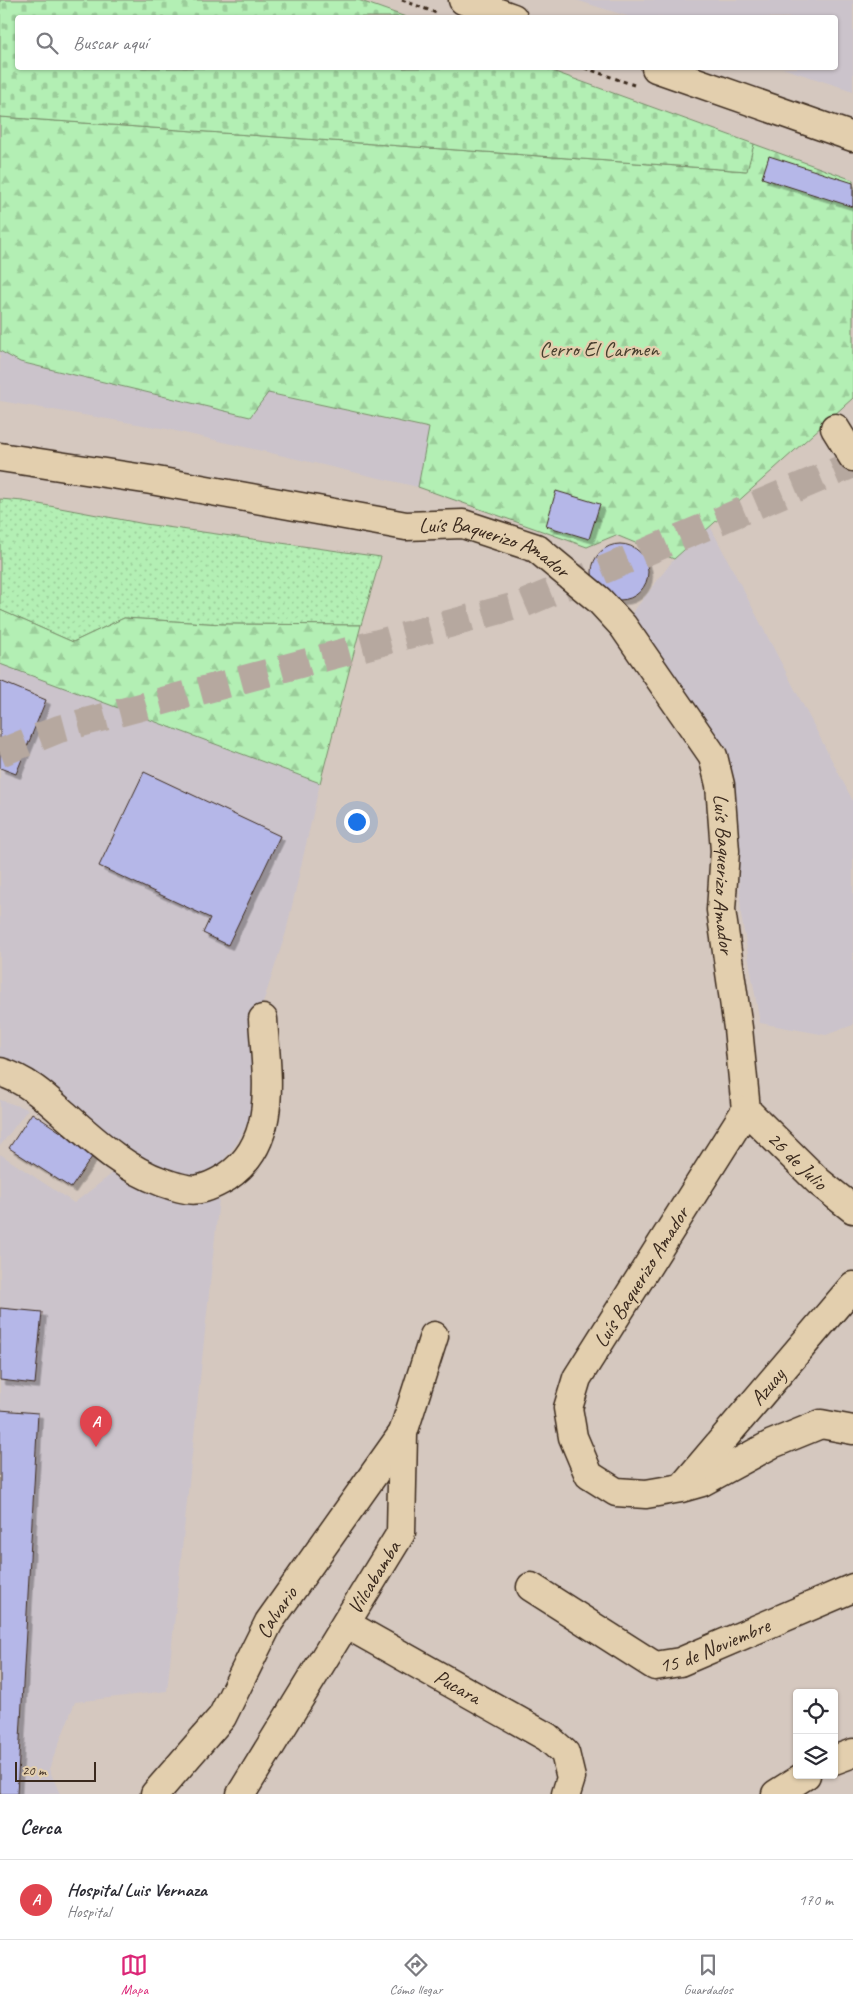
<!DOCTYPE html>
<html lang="es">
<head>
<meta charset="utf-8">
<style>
  :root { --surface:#fff; --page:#f7f7f7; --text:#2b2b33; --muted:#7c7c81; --line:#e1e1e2; --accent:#db2777 }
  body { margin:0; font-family:Caveat,sans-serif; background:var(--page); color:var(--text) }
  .controls { position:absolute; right:15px; bottom:15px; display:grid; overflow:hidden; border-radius:5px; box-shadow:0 1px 4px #0004 }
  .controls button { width:45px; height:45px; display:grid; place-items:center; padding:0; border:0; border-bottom:1px solid var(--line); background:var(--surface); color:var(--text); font:25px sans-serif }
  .scale { position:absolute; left:15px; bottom:12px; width:81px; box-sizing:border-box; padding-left:5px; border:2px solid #3b2a1e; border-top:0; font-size:14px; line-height:18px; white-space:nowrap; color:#3b2a1e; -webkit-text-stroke:4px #e3cfae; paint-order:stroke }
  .you { position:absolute; left:356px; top:821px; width:18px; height:18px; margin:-12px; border:4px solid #fff; border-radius:50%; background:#1a73e8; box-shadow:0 0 0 8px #1a73e833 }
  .badge { display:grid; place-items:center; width:32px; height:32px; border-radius:50%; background:var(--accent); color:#fff; font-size:16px; font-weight:700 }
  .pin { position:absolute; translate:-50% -41px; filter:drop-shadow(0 1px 2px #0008) }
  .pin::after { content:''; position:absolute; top:26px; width:18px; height:15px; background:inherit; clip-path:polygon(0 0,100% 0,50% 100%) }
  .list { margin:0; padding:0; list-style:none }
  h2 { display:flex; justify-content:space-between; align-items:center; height:65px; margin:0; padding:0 20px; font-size:21px }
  h2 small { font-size:16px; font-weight:400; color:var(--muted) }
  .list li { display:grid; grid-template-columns:32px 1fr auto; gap:15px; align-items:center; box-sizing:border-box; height:80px; padding:0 20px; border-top:1px solid var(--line) }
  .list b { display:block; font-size:19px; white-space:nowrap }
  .list p { margin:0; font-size:16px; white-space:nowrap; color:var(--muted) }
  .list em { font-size:16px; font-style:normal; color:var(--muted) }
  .icon { flex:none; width:28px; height:28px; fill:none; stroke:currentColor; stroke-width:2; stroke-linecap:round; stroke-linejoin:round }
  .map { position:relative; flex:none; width:853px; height:1794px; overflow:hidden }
  .search { position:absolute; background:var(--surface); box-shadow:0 1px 4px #0004; left:15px; right:15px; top:15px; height:55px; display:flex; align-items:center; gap:12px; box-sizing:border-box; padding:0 18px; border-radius:5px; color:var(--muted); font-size:19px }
  .sheet { height:145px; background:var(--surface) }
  nav { display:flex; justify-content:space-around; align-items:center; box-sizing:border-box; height:70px; border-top:1px solid var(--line); background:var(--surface); font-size:14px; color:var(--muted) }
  nav a { display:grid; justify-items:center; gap:2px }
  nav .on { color:var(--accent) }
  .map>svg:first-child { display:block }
  .built { fill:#cbc3cb }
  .green { fill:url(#green-dots); stroke:#778c69 }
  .forest { fill:url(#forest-firs); stroke:#778c69 }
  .cemetery { fill:url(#cemetery-stones); stroke:#778c69 }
  .building { fill:#b5b7e8; stroke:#3b2a1e; filter:url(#shadow) }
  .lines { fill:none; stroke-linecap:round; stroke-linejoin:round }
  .major-tunnel { stroke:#b6a89f; stroke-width:28; stroke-dasharray:28 14; stroke-linecap:butt }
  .minor-casing { stroke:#3b2a1e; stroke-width:31 }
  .path { stroke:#3b2a1e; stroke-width:3; stroke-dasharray:4 4; stroke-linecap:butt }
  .minor { stroke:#e3cfae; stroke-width:28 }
  .labels { text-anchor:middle; stroke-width:4.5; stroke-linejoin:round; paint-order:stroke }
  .park-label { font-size:21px; fill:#473e2d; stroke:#e3cfae }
  .street-label { font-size:21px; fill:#3b2a1e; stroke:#e3cfae }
</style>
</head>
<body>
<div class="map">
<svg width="853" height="1794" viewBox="0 0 853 1794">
  <defs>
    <pattern id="green-dots" width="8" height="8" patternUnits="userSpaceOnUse" patternTransform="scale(1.25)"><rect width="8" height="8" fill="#b3efb4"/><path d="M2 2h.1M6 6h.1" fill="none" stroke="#9bcd9a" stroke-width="1.8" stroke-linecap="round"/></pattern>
    <pattern id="forest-firs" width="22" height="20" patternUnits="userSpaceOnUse" patternTransform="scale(1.25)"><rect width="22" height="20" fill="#b3efb4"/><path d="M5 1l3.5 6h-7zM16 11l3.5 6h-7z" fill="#9bcd9a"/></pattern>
    <pattern id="cemetery-stones" width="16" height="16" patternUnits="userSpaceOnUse" patternTransform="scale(1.25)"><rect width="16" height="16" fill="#b3efb4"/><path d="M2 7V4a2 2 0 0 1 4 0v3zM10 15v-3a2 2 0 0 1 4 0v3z" fill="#9bcd9a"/></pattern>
    <filter id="shadow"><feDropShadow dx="4.5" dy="4.5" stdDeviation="0" flood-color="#0004"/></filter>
  </defs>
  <rect width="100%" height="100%" fill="#d5c8bf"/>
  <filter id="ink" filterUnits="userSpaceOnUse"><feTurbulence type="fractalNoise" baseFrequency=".02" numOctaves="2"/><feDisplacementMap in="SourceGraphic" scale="10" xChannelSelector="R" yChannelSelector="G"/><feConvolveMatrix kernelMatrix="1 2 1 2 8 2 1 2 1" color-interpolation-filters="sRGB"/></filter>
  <g filter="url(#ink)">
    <g class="built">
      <path d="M576,0H853V91L782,68H836V18L630,17Z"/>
      <path d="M0,351L20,362L250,417L268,393L430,429L418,487L167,429L0,401Z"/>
      <path d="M710,526L853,801V1025L826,1035L760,1023L741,915L734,787L726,753L629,617L674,559Z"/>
      <path d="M0,664L320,783L286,932L250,1043L253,1098L249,1120L237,1143L223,1161L167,1691L75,1702L49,1769L60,1794H0V1154L74,1203L130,1160L0,1073Z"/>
      <path d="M0,1100L28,1109L0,1146Z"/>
    </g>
    <path class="green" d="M0,499L23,501L145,524L381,557L361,625L222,624L124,618L73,642L0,610Z"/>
    <g class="forest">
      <path d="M0,117L746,171L754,144L853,180V398L674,559L616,535L587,547L418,487L429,428L268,393L250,417L20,362L0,351Z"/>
      <path d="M0,610L73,642L124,618L222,624L361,625L320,783L0,664Z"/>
    </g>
    <path class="cemetery" d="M0,0H358L406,17L18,18V68H544L754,144L747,171L0,117Z"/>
    <g class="building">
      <path d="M769,156L853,183V207L762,178Z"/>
      <path d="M556,491L600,504L589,539L546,526Z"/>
      <circle cx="620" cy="572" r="28"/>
      <path d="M0,681L46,700L16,774L0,768Z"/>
      <path d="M144,772L280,836L228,945L203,933L210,918L99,866Z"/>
      <path d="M32,1113L94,1154L71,1188L9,1148Z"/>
      <path d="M0,1308L42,1312L35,1384L0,1380Z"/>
      <path d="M0,1410L38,1413L17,1794H0Z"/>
    </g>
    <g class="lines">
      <path class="major-tunnel" d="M0,753L59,729L523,604L853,464"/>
      <defs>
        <g id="minor">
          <path d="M463,0L513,18"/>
          <path d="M656,68L853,137"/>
          <path d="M835,428L853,457"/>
          <path id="s1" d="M0,457L151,480L406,526L463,524L536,548L599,600L623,626L713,756L720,785L725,851L721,910L738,1028L746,1110L577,1378L568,1408L573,1437L589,1475L616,1492L646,1494L681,1488L702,1482L772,1444L821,1424L853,1430"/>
          <path d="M0,1072C25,1079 44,1096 63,1113C94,1140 123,1168 162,1182C191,1192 199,1194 227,1177C280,1142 266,1073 263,1019"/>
          <path id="s2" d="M746,1110L819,1182L853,1209"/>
          <path id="s3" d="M684,1485L853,1286"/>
          <path id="s4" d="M531,1587L655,1666L680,1662L853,1588"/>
          <path id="s5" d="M346,1624L547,1737L565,1753L571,1778L566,1794"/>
          <path d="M834,1760L853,1753"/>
          <path id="s6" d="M155,1794L222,1717L269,1622L403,1433"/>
          <path id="s7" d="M241,1794L401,1533L403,1433L434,1336"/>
          <path d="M776,1794L806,1775"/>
        </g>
      </defs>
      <use href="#minor" class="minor-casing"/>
      <g class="path">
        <path d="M402,0L439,14"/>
        <path d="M585,68L634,85"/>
      </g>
      <use href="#minor" class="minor"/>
    </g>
  </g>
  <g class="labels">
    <g class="park-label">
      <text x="599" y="356">Cerro El Carmen</text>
    </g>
    <g class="street-label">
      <text dy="7" stroke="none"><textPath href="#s1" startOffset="505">Luís Baquerizo Amador</textPath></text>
      <text dy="7" stroke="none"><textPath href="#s1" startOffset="940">Luís Baquerizo Amador</textPath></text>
      <text dy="7" stroke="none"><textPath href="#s2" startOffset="72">26 de Julio</textPath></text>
      <text transform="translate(641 1277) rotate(-58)" y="7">Luís Baquerizo Amador</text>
      <text dy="7" stroke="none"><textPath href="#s3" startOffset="129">Azuay</textPath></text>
      <text dy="7" stroke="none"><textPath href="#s7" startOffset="254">Vilcabamba</textPath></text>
      <text dy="7" stroke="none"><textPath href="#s6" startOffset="220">Calvario</textPath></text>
      <text dy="7" stroke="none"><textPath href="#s4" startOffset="210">15 de Noviembre</textPath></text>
      <text dy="7" stroke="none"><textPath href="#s5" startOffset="128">Pucara</textPath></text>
    </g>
  </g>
</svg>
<div class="controls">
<button><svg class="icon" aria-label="locate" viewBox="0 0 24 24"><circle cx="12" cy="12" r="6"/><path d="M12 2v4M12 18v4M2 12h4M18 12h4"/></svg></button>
<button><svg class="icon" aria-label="layers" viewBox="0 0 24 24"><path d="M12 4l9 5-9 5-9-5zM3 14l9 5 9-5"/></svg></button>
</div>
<div class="scale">20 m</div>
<div class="you"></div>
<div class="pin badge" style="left:96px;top:1447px;background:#e0444e">A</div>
<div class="search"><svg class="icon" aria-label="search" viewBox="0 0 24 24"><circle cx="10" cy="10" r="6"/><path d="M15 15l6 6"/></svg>Buscar aquí</div>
</div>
<section class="sheet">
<h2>Cerca<small></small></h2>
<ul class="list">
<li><span class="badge" style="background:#e0444e">A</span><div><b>Hospital Luis Vernaza</b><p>Hospital</p></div><em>170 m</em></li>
</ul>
</section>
<nav>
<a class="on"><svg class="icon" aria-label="map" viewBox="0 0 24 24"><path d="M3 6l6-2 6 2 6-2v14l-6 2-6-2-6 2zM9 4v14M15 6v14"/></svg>Mapa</a>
<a><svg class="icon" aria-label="directions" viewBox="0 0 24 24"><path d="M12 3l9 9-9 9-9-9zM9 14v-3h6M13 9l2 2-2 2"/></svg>Cómo llegar</a>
<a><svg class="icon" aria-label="saved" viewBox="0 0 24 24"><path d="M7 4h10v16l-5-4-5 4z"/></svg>Guardados</a>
</nav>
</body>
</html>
